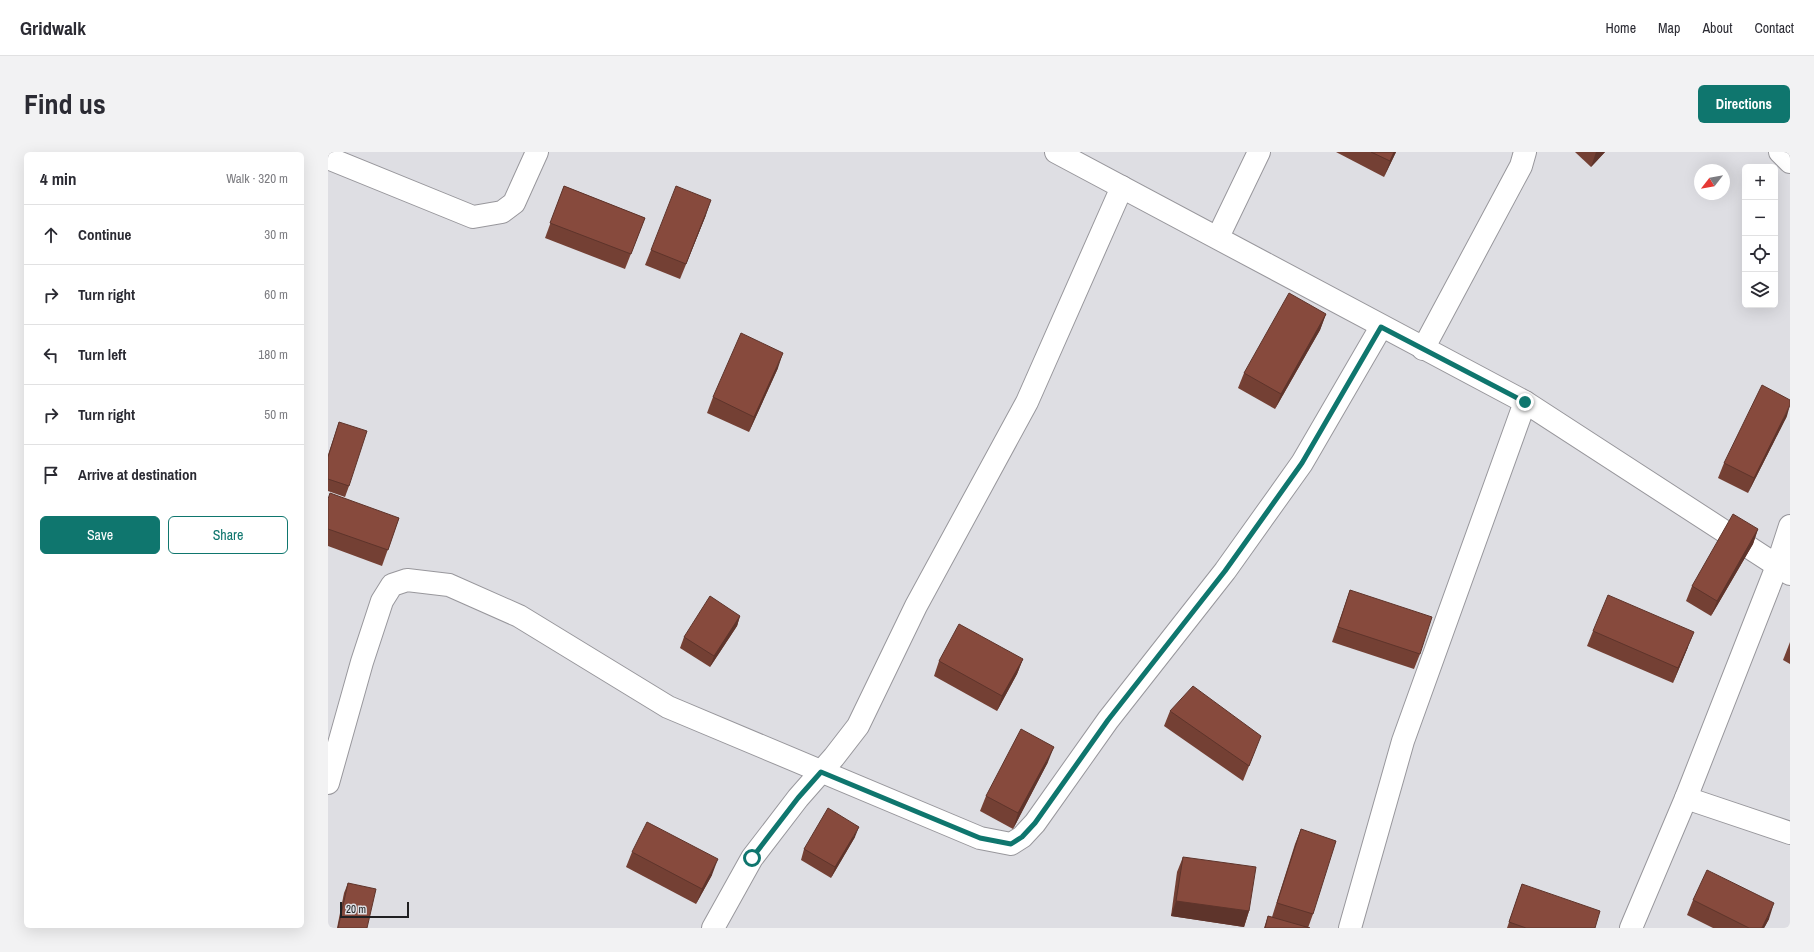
<!DOCTYPE html>
<html lang="en">
<head>
<meta charset="utf-8">
<style>
  :root { --surface:#fff; --page:#f2f2f3; --text:#2b2b33; --muted:#7c7c81; --line:#e1e1e2; --accent:#0f766e }
  body { margin:0; font-family:"Archivo Narrow",sans-serif; background:var(--page); color:var(--text) }
  .controls { position:absolute; right:12px; top:12px; display:grid; overflow:hidden; border-radius:6px; box-shadow:0 4px 16px #0002 }
  .controls button { width:36px; height:36px; display:grid; place-items:center; padding:0; border:0; border-bottom:1px solid var(--line); background:var(--surface); color:var(--text); font:20px sans-serif }
  .compass { position:absolute; left:1366px; top:12px; width:36px; height:36px; border-radius:50%; background:var(--surface); box-shadow:0 4px 16px #0002; rotate:239deg }
  .scale { position:absolute; left:12px; bottom:10px; width:69px; box-sizing:border-box; padding-left:4px; border:2px solid #202022; border-top:0; font-size:11px; line-height:14px; white-space:nowrap; color:#202022; -webkit-text-stroke:3px #dedee3; paint-order:stroke }
  .stop { position:absolute; width:12px; height:12px; margin:-9px; border:3px solid #0f766e; border-radius:50%; background:#fff }
  .stop.end { background:#0f766e; border-color:#fff; box-shadow:0 1px 4px #0008 }
  .list { margin:0; padding:0; list-style:none }
  h2 { display:flex; justify-content:space-between; align-items:center; height:52px; margin:0; padding:0 16px; font-size:17px }
  h2 small { font-size:13px; font-weight:400; color:var(--muted) }
  .list li { display:grid; grid-template-columns:26px 1fr auto; gap:12px; align-items:center; box-sizing:border-box; height:60px; padding:0 16px; border-top:1px solid var(--line) }
  .list b { display:block; font-size:15px; white-space:nowrap }
  .list em { font-size:13px; font-style:normal; color:var(--muted) }
  .actions { display:flex; gap:8px; padding:12px 16px }
  .actions a { flex:1; padding:9px 0; border:1px solid var(--accent); border-radius:6px; text-align:center; font-size:14px; color:var(--accent) }
  .actions .main { background:var(--accent); color:#fff }
  .icon { flex:none; width:22px; height:22px; fill:none; stroke:currentColor; stroke-width:2; stroke-linecap:round; stroke-linejoin:round }
  .map { position:relative; flex:none; width:1462px; height:776px; overflow:hidden; border-radius:6px }
  header { display:flex; align-items:center; gap:24px; box-sizing:border-box; height:56px; padding:0 20px; background:var(--surface); border-bottom:1px solid var(--line) }
  header strong { font-size:19px }
  nav { display:flex; gap:22px; margin-inline-start:auto; font-size:14px }
  .intro { display:flex; align-items:center; justify-content:space-between; box-sizing:border-box; height:96px; padding:0 24px }
  h1 { margin:0; font-size:28px }
  .button { padding:10px 18px; border-radius:6px; background:var(--accent); color:#fff; font-size:14px; font-weight:700 }
  main { display:flex; gap:24px; padding:0 24px }
  aside { flex:1; background:var(--surface); border-radius:6px; box-shadow:0 4px 16px #0002 }
  .map>svg:first-child { display:block }
  .lines { fill:none; stroke-linecap:round; stroke-linejoin:round }
  .street-casing { stroke:#98979c; stroke-width:24 }
  .street { stroke:#fff; stroke-width:22 }
  .wall { fill:#744034 }
  .shaded-wall { fill:#5e342b }
  .building { fill:#874a3d; stroke:#5e342b }
  .route { stroke:#0f766e; stroke-width:5 }
</style>
</head>
<body>
<header>
<strong>Gridwalk</strong>
<nav><a>Home</a><a>Map</a><a>About</a><a>Contact</a></nav>
</header>
<div class="intro"><h1>Find us</h1><a class="button">Directions</a></div>
<main>
<aside>
<h2>4 min<small>Walk · 320 m</small></h2>
<ul class="list">
<li><svg class="icon" aria-label="ahead" viewBox="0 0 24 24"><path d="M12 20V5M6 11l6-6 6 6"/></svg><div><b>Continue</b></div><em>30 m</em></li>
<li><svg class="icon" aria-label="right" viewBox="0 0 24 24"><path d="M7 20v-9h11M14 6l5 5-5 5"/></svg><div><b>Turn right</b></div><em>60 m</em></li>
<li><svg class="icon" aria-label="left" viewBox="0 0 24 24"><path d="M17 20v-9H6M10 6l-5 5 5 5"/></svg><div><b>Turn left</b></div><em>180 m</em></li>
<li><svg class="icon" aria-label="right" viewBox="0 0 24 24"><path d="M7 20v-9h11M14 6l5 5-5 5"/></svg><div><b>Turn right</b></div><em>50 m</em></li>
<li><svg class="icon" aria-label="arrive" viewBox="0 0 24 24"><path d="M6 21V4h12l-3 4 3 4H6"/></svg><div><b>Arrive at destination</b></div></li>
</ul>
<div class="actions"><a class="main">Save</a><a>Share</a></div>
</aside>
<div class="map">
<svg width="1462" height="776" viewBox="0 0 1462 776">
  <rect width="100%" height="100%" fill="#dedee3"/>
  <g class="lines">
    <defs>
      <g id="street">
        <path d="M728,0L1197,250L1462,422"/>
        <path d="M1452,0L1462,10"/>
        <path d="M0,6L145,65L174,60L186,51L209,0"/>
        <path d="M890,85L931,0"/>
        <path d="M1095,197L1193,14L1197,0"/>
        <path d="M0,631L34,510L54,449L64,433L79,428L121,433L191,464L340,555L652,686L683,692L694,685L707,671L780,568L897,419L974,311L1053,175"/>
        <path d="M1358,646L1462,681"/>
        <path d="M385,776L424,706L470,646L506,605L530,574L588,454L699,250L794,35"/>
        <path d="M1022,776L1075,589L1197,250"/>
        <path d="M1303,776L1358,646L1449,414L1462,374"/>
      </g>
    </defs>
    <use href="#street" class="street-casing"/>
    <use href="#street" class="street"/>
  </g>
  <g class="wall">
    <path d="M1008,0H1068L1056,25Z"/>
    <path d="M1247,0H1277L1263,15Z"/>
    <path d="M236,34L317,66L297,117L217,86Z"/>
    <path d="M378,63L352,127L317,113L323,98Z"/>
    <path d="M998,162L992,178L947,257L910,236L916,221Z"/>
    <path d="M450,216L421,280L379,261L385,245Z"/>
    <path d="M1459,264L1420,341L1390,326L1396,311Z"/>
    <path d="M11,270L21,334L17,345L0,339V303Z"/>
    <path d="M0,347L71,366L54,414L0,394Z"/>
    <path d="M1430,377L1425,392L1383,464L1358,449L1364,434Z"/>
    <path d="M1022,438L1092,502L1086,517L1004,490Z"/>
    <path d="M412,464L409,474L382,515L352,496L356,485Z"/>
    <path d="M1265,479L1360,495L1345,531L1259,494Z"/>
    <path d="M1462,490V512L1455,508Z"/>
    <path d="M695,507L689,522L669,559L606,524L611,509Z"/>
    <path d="M842,559L927,599L915,629L836,574Z"/>
    <path d="M720,610L685,677L652,659L658,644Z"/>
    <path d="M973,677L985,762L980,776H982H936L940,764L944,765L967,692Z"/>
    <path d="M527,685L503,726L473,708L476,697Z"/>
    <path d="M304,700L384,723L368,752L298,715Z"/>
    <path d="M855,705L921,759L916,775L843,764L849,720Z"/>
    <path d="M20,731L39,776H9L16,741Z"/>
    <path d="M1194,732L1267,776H1179Z"/>
    <path d="M1365,748L1441,767L1436,776H1385L1359,763Z"/>
  </g>
  <g class="shaded-wall">
    <path d="M1066,0H1068L1056,25L1062,9Z"/>
    <path d="M1268,0H1277L1263,15Z"/>
    <path d="M383,48L378,63L352,127L358,112Z"/>
    <path d="M998,162L992,178L947,257L953,242Z"/>
    <path d="M455,201L450,216L421,280L426,265Z"/>
    <path d="M1462,253L1459,264L1420,341L1426,326Z"/>
    <path d="M1430,377L1425,392L1383,464L1389,449Z"/>
    <path d="M412,464L409,474L382,515L386,504Z"/>
    <path d="M1366,480L1360,495L1345,531L1350,516Z"/>
    <path d="M695,507L689,522L669,559L674,544Z"/>
    <path d="M726,595L720,610L685,677L690,661Z"/>
    <path d="M531,675L527,685L503,726L507,715Z"/>
    <path d="M390,707L384,723L368,752L374,737Z"/>
    <path d="M848,749L921,759L916,775L843,764Z"/>
    <path d="M1446,751L1441,767L1436,776H1434Z"/>
  </g>
  <g class="building">
    <path d="M1043,0H1066L1062,9Z"/>
    <path d="M236,34L317,66L303,102L222,71Z"/>
    <path d="M348,34L383,48L358,112L323,98Z"/>
    <path d="M961,141L998,162L953,242L916,221Z"/>
    <path d="M413,181L455,201L426,265L385,245Z"/>
    <path d="M1434,233L1462,248V253L1426,326L1396,311Z"/>
    <path d="M11,270L39,279L21,334L0,327V305Z"/>
    <path d="M2,341L71,366L60,398L0,377V347Z"/>
    <path d="M1405,362L1430,377L1389,449L1364,434Z"/>
    <path d="M1022,438L1104,465L1092,502L1010,475Z"/>
    <path d="M1280,443L1366,480L1350,516L1265,479Z"/>
    <path d="M382,444L412,464L386,504L356,485Z"/>
    <path d="M631,472L695,507L674,544L611,509Z"/>
    <path d="M865,534L933,584L921,614L842,559Z"/>
    <path d="M693,577L726,595L690,661L658,644Z"/>
    <path d="M500,656L531,675L507,715L476,697Z"/>
    <path d="M319,670L390,707L374,737L304,700Z"/>
    <path d="M973,677L1008,689L985,762L949,751Z"/>
    <path d="M855,705L928,715L921,759L848,749Z"/>
    <path d="M1379,718L1446,751L1434,776H1421L1365,748Z"/>
    <path d="M20,731L48,737L39,776H10Z"/>
    <path d="M1194,732L1272,759L1267,776H1198L1181,770Z"/>
    <path d="M940,764L982,776H937Z"/>
  </g>
  <g class="lines">
    <path class="route" d="M424,706L470,646L493,620L652,686L683,692L694,685L707,671L780,568L897,419L974,311L1053,175L1197,250"/>
  </g>
</svg>
<div class="controls">
<button>+</button>
<button>−</button>
<button><svg class="icon" aria-label="locate" viewBox="0 0 24 24"><circle cx="12" cy="12" r="6"/><path d="M12 2v4M12 18v4M2 12h4M18 12h4"/></svg></button>
<button><svg class="icon" aria-label="layers" viewBox="0 0 24 24"><path d="M12 4l9 5-9 5-9-5zM3 14l9 5 9-5"/></svg></button>
</div>
<svg class="compass" viewBox="-18 -18 36 36"><path d="M0-13l5 13h-10z" fill="#e53935"/><path d="M0 13l5-13h-10z" fill="#7c7c81"/></svg>
<div class="scale">20 m</div>
<div class="stop" style="left:424px;top:706px"></div>
<div class="stop end" style="left:1197px;top:250px"></div>
</div>
</main>
</body>
</html>
